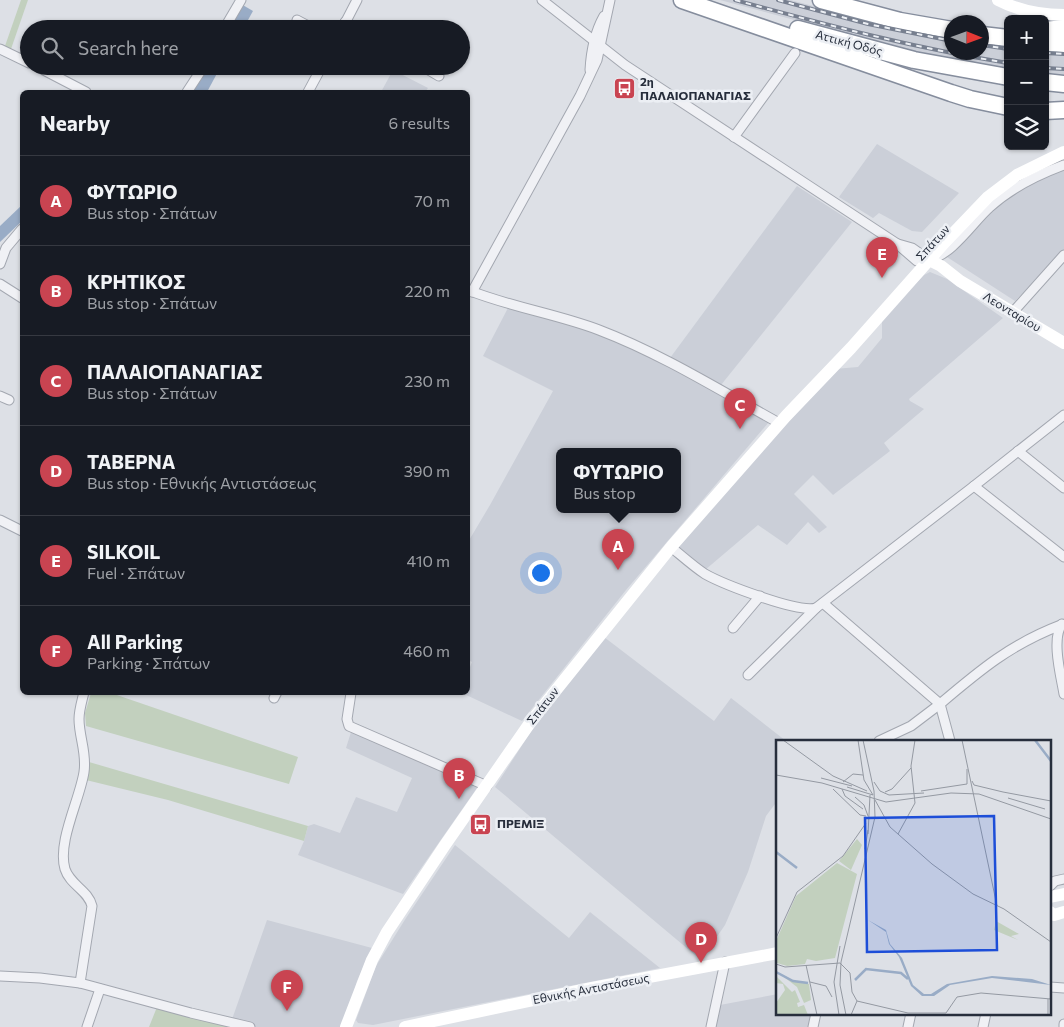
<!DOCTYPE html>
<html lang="en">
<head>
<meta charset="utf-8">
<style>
  :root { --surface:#171b24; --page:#20242c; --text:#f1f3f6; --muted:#9ea1a6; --line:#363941; --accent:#c94451 }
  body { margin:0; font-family:Commissioner,sans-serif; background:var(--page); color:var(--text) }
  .controls { position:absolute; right:15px; top:15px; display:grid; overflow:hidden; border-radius:8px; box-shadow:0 1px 4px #0004 }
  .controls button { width:45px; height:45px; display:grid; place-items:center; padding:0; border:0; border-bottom:1px solid var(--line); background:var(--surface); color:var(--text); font:25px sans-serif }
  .compass { position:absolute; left:944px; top:15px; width:45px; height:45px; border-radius:50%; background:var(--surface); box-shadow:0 1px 4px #0004; rotate:91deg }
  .you { position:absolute; left:540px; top:572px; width:18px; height:18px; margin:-12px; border:4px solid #fff; border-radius:50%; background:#1a73e8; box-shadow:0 0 0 8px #1a73e833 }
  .badge { display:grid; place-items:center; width:32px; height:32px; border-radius:50%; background:var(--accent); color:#fff; font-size:16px; font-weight:700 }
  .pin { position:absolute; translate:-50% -41px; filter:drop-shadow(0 1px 2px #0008) }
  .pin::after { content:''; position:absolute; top:26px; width:18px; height:15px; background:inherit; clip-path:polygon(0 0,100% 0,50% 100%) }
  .popup { position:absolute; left:556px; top:448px; width:125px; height:65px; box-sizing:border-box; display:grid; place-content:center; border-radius:8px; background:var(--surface); filter:drop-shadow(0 1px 4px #0005); font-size:16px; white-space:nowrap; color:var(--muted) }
  .popup b { font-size:19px; color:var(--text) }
  .popup::after { content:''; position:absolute; left:50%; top:100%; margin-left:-10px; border:10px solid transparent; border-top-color:var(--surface) }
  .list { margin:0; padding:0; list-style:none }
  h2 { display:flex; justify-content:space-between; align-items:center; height:65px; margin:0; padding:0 20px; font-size:21px }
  h2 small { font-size:16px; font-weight:400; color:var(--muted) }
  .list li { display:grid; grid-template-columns:32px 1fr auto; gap:15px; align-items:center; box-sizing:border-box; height:90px; padding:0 20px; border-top:1px solid var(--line) }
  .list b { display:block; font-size:19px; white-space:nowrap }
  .list p { margin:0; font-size:16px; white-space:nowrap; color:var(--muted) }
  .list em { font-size:16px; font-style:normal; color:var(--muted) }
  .icon { flex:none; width:28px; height:28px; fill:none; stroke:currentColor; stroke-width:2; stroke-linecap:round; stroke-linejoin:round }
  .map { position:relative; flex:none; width:1064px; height:1027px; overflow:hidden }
  .search { position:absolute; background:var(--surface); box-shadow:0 1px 4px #0004; left:20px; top:20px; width:450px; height:55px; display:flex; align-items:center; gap:12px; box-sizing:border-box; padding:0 18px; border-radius:28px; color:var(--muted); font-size:19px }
  .panel { position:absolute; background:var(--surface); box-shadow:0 1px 4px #0004; left:20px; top:90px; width:450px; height:605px; border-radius:8px }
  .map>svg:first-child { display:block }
  .built { fill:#cbcfd8; fill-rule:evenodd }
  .green { fill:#c2d0be }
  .water { fill:#99acc6 }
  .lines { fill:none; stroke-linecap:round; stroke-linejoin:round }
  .street-casing { stroke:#a3a7b0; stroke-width:11 }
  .highway-casing { stroke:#858d9d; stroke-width:19 }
  .street { stroke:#f0f1f5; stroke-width:9 }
  .secondary { stroke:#fff; stroke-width:12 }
  .highway { stroke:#fff; stroke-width:16 }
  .rail-casing { stroke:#777f8f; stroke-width:4 }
  .rail { stroke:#eceff4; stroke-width:2; stroke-dasharray:5.5; stroke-linecap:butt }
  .labels { text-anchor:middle; stroke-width:5; stroke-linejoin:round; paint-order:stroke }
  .street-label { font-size:12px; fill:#272e3c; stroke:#eceff4 }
  .poi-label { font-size:12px; font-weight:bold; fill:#272e3c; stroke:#eceff4; text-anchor:start }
  .inset-river { fill:none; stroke:#99acc6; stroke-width:2.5 }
  .inset-road { fill:none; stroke:#9499a2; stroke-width:1 }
  .view { fill:#1d4ed8; fill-opacity:0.15; stroke:#1d4ed8; stroke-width:2.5 }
  .inset-edge { fill:none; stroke:#272e3c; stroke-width:2.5 }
</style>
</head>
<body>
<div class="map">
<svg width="1064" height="1027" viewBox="0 0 1064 1027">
  <rect width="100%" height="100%" fill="#dde0e6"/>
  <g class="built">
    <path d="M720,0H790L825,9L951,36L952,52H982V41L1008,44V69L898,48Z"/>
    <path d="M1045,48L1064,49V76L1045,74Z"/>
    <path d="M393,70L428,88L425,92H381Z"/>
    <path d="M877,144L959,193L922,232L912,231L879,213L873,218L839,197Z"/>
    <path d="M1064,168V251L1015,301L947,257L992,208L1007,195Z"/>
    <path d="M797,186L852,222L721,385L670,358Z"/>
    <path d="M930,272L947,279L1003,318L909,399L910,401L924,409L884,443L890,451L833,495L813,475L794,494L827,527L819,533L808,522L787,545L758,525L705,570L677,548L834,369L858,367L882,338V318L924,275Z"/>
    <path d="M509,306L599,333L646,353L769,422L626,590L522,721L462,693L468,692V672L472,662L468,660V542L490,505L553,391L483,356ZM559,451H677V509H559Z"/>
    <path d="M604,637L714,721L731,698L786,741H778V800L766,816L748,872L725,925L701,960L495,787L532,730Z"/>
    <path d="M352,729L479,785L403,894L298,855L304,841L308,826L314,824L340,833L356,797L397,812L412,778L346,748Z"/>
    <path d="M455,845L569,938L590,912L660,968L373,1025L358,1023L356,1020L376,966L406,918Z"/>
    <path d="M267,920L372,948L357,981L344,1027H238L230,1025Z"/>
    <path d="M778,994V1013H812L809,1027H714L720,1005Z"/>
  </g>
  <g class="green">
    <path d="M21,0H28L11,49L5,46Z"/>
    <path d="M91,693H111L298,757L289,784L86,726L85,713Z"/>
    <path d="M89,762L308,826L304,841L168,800L86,780Z"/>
    <path d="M157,1007L230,1025L229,1027H149Z"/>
  </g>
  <g class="water">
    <path d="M241,4L253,11L243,29H227Z"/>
    <path d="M206,66H221L207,92H191Z"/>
    <path d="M22,205V221L0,242V226Z"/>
  </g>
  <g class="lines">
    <defs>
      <g id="street">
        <path d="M542,0L625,65L896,243L917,261"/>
        <path d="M297,20L314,29"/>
        <path d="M345,22L356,29"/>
        <path d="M224,29L241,0"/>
        <path d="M342,29L357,0"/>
        <path d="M0,49L29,63"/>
        <path d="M36,66L86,92"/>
        <path d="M422,66L439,76"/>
        <path d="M590,70C591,52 595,32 604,16"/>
        <path d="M187,92L204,66"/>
        <path d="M308,92L322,66"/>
        <path d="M734,137L795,53"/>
        <path d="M898,244L912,248L929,260C953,254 972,223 990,207C1011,188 1037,175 1064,165"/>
        <path d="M0,264L6,248L22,229"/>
        <path d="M0,284L22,298"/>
        <path d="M468,290C510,307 557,314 599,330C662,354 721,391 779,423"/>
        <path d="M472,292L580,96L597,60L610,0"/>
        <path d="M1013,312L1064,255"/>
        <path d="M0,396L9,400"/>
        <path d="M1064,415L974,486L1064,557"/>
        <path d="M1018,451L1064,488"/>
        <path d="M0,520L22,531"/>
        <path d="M671,547C682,556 693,566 705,574C723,584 797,613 816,608"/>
        <path d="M823,603L940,704L911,726L879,741"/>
        <path d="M1062,624C1051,639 1061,676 1064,694"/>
        <path d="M733,628L760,596"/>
        <path d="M748,675L816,608L974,486"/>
        <path d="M350,692L351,693L347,719L349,726L487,786"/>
        <path d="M274,698L277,692"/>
        <path d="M950,741L940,704C980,670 1011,644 1061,625"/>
        <path d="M1050,886L1055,881L1064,879"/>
        <path d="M0,976L40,978L80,983L92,906C88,890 70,885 65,869C57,842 80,799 84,772C87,753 79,737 79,719C79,710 82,701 84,692"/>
        <path d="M80,983L191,1013L250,1027"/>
        <path d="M1050,987L1064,988"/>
        <path d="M87,1027L100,989"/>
        <path d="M711,1027L725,962"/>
        <path d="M813,1027L816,1013"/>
        <path d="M908,1027L911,1013"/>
        <path d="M983,1027L986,1013"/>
        <path d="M1064,1027V1024"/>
      </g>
      <g id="highway">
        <path d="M682,0L951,93L970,99L1008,107"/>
        <path d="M821,0L900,21L952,30"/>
        <path d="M798,29L914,60L1008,77"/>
        <path d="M1045,30L1064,28"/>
        <path d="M982,35L1008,38"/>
        <path d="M1045,43L1064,44"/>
        <path d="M1045,82L1064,84"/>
        <path d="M1045,111L1064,110"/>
      </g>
    </defs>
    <use href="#street" class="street-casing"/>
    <use href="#highway" class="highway-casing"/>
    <use href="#street" class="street"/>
    <g class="secondary">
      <path d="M998,0C1019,11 1040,15 1064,15"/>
      <path d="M929,260L941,266L960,281L1064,343"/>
      <path d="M1050,897L1064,894"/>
      <path d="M1050,912L1054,915L1064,912"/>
      <path d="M346,1027L372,960L387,932L445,845L532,720L671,547L786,416L851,348L945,242L988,197L1017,175L1064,152"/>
      <path d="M405,1027L591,988L778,953"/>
    </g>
    <use href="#highway" class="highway"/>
    <defs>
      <g id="rail">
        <path d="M735,0C827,25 914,48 1008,63"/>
        <path d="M778,0L868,24L952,41"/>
        <path d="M982,45L1008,49"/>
        <path d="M1045,53L1064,54"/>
        <path d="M1045,68L1064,69"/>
      </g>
    </defs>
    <use href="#rail" class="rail-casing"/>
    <use href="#rail" class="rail"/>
  </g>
  <defs>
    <symbol id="bus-square" viewBox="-11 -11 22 22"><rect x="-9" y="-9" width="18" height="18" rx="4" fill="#c94451" stroke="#eceff4"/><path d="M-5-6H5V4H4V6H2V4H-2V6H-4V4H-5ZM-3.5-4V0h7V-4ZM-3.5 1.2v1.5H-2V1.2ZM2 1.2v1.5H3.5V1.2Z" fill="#fff"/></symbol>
  </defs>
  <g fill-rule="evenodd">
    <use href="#bus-square" x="612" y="76" width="25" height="25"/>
    <use href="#bus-square" x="468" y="812" width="25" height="25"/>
  </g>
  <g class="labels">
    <g class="street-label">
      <text transform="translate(849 43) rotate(15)" y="4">Αττική Οδός</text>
      <text transform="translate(933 243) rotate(-48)" y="4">Σπάτων</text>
      <text transform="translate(1012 312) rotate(31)" y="4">Λεονταρίου</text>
      <text transform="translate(543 706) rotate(-52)" y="4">Σπάτων</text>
      <text transform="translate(591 989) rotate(-11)" y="4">Εθνικής Αντιστάσεως</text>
    </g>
    <g class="poi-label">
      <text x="640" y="86">2η<tspan x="640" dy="14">ΠΑΛΑΙΟΠΑΝΑΓΙΑΣ</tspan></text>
      <text x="497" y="828">ΠΡΕΜΙΞ</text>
    </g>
  </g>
  <g transform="translate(776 740)">
    <rect width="275" height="275" fill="#dde0e6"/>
    <path d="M81,99L86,105L75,130L63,121ZM61,123L81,134L59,218L40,221L31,219L29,224L11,226L1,223L0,201L20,156ZM220,181L243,194L235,196L242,200L218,190ZM0,231L16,240L33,244L35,260L28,263L21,247ZM0,236L16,252L19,250L24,262L21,263L22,267L28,265L32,275H0V263L9,250L7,244L0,243Z" fill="#c2d0be"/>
    <path d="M92,180L110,190L114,204L126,218L137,245L148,254H155L171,244L216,236L256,239L275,245L216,238L174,245L158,256H146L135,246L123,217L113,204L110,192Z" fill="#99acc6"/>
    <path class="inset-river" d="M259,0L275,21M0,112L21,128M0,232L17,241L32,243M79,240L90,229L125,233L132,239"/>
    <path class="inset-road" d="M7,0L57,36L91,51M82,0L88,40L97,55M186,0L221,166M0,35L46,43L110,62L175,53L203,54L275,79M45,38L76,46M196,41L198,45L227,52L275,61M67,42L77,34L87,35M98,42L104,51L113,55L148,53M71,47L97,55M57,49L84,75L90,76M66,49L69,56L87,69M145,51L191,44V29M109,52L116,49L135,28M79,57L88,65L92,76M232,58L269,69M99,60L114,87L156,124L197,154L228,169L275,202M92,94L94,55M122,94L139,63L135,26L139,0M89,109L92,90M0,198L21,152L67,116L90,83M0,224L9,227L64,223L74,233L76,252L81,261L132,273H170L181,257L205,253L275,259M30,225L41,275M34,242L50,246L56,257M63,275L58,242L64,206M70,275L64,245L65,222L99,77L98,51L87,0M75,275L81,261M272,275V259"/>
    <path class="view" d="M218,76L221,210L91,212L89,78Z"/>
    <rect width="275" height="275" class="inset-edge"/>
  </g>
</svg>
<div class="controls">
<button>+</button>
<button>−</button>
<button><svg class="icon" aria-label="layers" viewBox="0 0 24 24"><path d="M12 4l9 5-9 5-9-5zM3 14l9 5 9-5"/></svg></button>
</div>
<svg class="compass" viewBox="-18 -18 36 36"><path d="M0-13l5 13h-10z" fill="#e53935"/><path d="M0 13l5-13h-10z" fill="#9ea1a6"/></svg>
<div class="you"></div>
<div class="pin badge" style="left:618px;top:570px">A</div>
<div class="popup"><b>ΦΥΤΩΡΙΟ</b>Bus stop</div>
<div class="pin badge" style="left:459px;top:799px">B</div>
<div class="pin badge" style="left:740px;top:429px">C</div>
<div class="pin badge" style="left:701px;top:963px">D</div>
<div class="pin badge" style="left:882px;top:278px">E</div>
<div class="pin badge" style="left:287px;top:1011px">F</div>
<div class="search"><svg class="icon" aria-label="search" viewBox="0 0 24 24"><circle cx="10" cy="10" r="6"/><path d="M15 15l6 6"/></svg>Search here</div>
<section class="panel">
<h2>Nearby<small>6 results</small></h2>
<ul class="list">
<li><span class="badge">A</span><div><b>ΦΥΤΩΡΙΟ</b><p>Bus stop · Σπάτων</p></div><em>70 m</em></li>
<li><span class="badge">B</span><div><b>ΚΡΗΤΙΚΟΣ</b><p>Bus stop · Σπάτων</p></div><em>220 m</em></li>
<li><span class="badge">C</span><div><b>ΠΑΛΑΙΟΠΑΝΑΓΙΑΣ</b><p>Bus stop · Σπάτων</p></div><em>230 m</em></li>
<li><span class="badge">D</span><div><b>ΤΑΒΕΡΝΑ</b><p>Bus stop · Εθνικής Αντιστάσεως</p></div><em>390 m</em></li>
<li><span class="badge">E</span><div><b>SILKOIL</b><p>Fuel · Σπάτων</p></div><em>410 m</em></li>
<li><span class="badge">F</span><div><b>All Parking</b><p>Parking · Σπάτων</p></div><em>460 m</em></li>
</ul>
</section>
</div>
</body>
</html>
